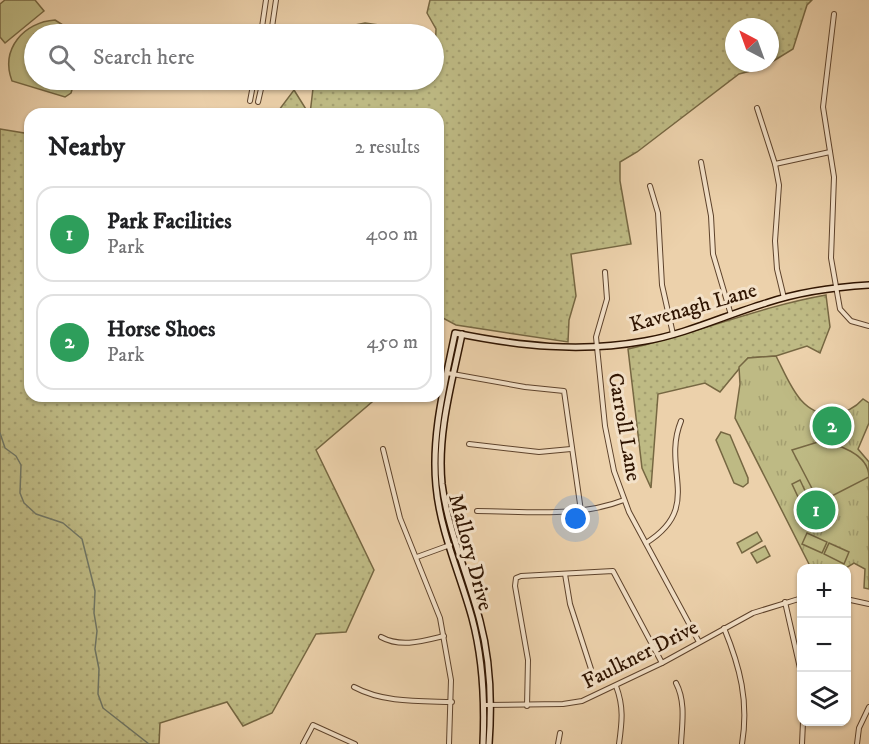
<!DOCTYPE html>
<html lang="en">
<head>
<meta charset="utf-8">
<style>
  :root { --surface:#fff; --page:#f2f2f2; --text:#202124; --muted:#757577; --line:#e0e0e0; --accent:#d93025 }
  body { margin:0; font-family:"IM FELL DW Pica",serif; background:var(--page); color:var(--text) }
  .controls { position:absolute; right:18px; bottom:18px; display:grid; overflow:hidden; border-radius:12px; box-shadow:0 2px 4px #0004 }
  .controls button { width:54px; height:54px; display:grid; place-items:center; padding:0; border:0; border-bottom:2px solid var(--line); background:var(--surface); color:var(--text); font:30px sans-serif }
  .compass { position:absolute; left:725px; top:18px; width:54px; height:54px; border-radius:50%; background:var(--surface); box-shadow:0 2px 4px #0004; rotate:319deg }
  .you { position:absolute; left:576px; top:519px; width:21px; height:21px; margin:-15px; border:4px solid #fff; border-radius:50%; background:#1a73e8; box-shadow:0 0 0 9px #1a73e833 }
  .badge { display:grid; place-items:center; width:39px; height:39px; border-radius:50%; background:var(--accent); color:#fff; font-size:20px; font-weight:700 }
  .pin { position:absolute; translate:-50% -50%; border:3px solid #fff; box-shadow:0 2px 6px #0006 }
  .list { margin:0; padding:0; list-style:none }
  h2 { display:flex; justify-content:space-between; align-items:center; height:78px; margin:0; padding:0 24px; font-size:26px }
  h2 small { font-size:20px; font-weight:400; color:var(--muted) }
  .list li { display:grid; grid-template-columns:39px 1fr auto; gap:18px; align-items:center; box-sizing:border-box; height:96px; margin:0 12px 12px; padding:0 12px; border:2px solid var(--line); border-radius:18px }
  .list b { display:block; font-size:22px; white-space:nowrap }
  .list p { margin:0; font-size:20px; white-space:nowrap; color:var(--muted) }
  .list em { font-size:20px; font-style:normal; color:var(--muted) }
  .icon { flex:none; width:33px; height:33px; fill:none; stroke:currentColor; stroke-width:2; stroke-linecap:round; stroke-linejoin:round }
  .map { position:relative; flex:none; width:869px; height:744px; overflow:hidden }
  .search { position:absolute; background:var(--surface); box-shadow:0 2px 4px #0004; left:24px; top:24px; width:420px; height:66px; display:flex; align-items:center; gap:15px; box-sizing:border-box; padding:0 21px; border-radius:33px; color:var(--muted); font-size:22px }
  .panel { position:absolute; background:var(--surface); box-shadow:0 2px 4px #0004; left:24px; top:108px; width:420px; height:294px; border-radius:18px }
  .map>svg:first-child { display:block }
  .grass { fill:url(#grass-dots); stroke:#766742; stroke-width:1.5; fill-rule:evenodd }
  .park { fill:url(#park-tufts); stroke:#766742; stroke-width:1.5 }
  .garden { fill:#beba84; stroke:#766742; stroke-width:1.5 }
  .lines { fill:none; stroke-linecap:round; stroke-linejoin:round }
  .stream { stroke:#6f7665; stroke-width:1.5 }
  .minor-casing { stroke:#5e432c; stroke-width:6 }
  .secondary-casing { stroke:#2f1401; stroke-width:8 }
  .minor { stroke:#f3e1c8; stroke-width:4 }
  .secondary { stroke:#f3e1c8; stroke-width:5 }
  .labels { text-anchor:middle; stroke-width:6; stroke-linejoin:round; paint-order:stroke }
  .street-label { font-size:21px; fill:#2f1401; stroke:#f3e1c8 }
</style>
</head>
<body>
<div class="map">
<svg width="869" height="744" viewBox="0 0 869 744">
  <defs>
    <pattern id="grass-dots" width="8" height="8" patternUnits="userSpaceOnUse" patternTransform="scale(1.5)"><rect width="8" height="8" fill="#beba84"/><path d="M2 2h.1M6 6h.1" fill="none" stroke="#a49f70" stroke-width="1.8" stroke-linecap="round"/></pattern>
    <pattern id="park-tufts" width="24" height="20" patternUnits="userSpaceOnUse" patternTransform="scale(1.5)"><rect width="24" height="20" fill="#beba84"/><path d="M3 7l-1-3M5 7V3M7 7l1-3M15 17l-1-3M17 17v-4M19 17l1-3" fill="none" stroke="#a49f70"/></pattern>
  </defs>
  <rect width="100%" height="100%" fill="#ecd1ab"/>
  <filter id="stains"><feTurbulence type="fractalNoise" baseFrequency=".00333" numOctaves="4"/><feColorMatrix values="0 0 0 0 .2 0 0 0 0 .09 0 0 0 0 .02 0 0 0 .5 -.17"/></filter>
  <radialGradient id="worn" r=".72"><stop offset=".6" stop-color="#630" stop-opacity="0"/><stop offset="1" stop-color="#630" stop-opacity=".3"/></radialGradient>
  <g class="grass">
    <path d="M430,0H812L807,5L793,49L762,68L739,74L637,152L620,162V181L631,244L571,254L576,296L569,320L568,342L456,325L443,318L438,326V114H310L314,80H434L436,29L427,13ZM734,27H770V63H734Z"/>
    <path d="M365,23L400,28L412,34H331L350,26Z"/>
    <path d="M294,90L309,114H276Z"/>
    <path d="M0,129L30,134V396H379L316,450L374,570L346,632L316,634L272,713L243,726L227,702L160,723L159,744H0Z"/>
    <path d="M826,295L830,327L820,353L807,346L776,356L748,358L720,392L705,383L658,394L651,488L642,468L628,349C695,334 758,307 826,295Z"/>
  </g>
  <path class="park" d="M776,356C789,381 800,416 833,414C845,413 855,408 863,399L869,403V423L858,449L869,462V589L864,588L865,569L854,563L846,568H811L735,418L740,384L739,367L748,358Z"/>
  <g class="garden">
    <path d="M5,0H35L44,11L5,43L0,37V4Z"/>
    <path d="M55,20L77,34H34V80H75L71,93L65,97L12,81C0,49 24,22 55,20Z"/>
    <path d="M721,432L730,435L748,478V483L743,487L734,483L716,440Z"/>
    <path d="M818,442C837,443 869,454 869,477L824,500H818L792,450Z"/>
    <path d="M800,480L807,495L799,499L792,484Z"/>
    <path d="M757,532L762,541L742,553L737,543Z"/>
    <path d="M807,533L827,542L822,553L802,544Z"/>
    <path d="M829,543L849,552L844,564L824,554Z"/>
    <path d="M765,546L770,556L757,563L751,553Z"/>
  </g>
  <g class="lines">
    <path class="stream" d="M0,433L5,448L16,456L21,465L20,493L24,503L36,514L63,523L82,539L95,591L94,613L97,631L95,649L99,669L98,694L103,708L149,744"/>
    <defs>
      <g id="minor">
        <path d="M834,14L823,107L834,177L831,258L840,309L851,321L869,326"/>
        <path d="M261,34L266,0"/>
        <path d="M271,34L276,0"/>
        <path d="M250,101L254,80"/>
        <path d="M258,102L263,80"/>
        <path d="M757,108L775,164L779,185L775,241L777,269L784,298"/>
        <path d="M701,162L711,216L713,254L731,315"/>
        <path d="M775,164L830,152"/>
        <path d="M650,186L658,213L662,285L673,334"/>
        <path d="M605,272L607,299L596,337L605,426L614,471L629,512L699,642"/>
        <path d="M447,373L525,387L564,391L581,511"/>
        <path d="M469,444L539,452L571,449"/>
        <path d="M383,449L400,518L440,618L451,680L449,744"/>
        <path d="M477,511C526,511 578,518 624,500"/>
        <path d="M646,543C704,507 661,470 681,421"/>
        <path d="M417,557L450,545"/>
        <path d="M565,574L570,604L591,669"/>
        <path d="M846,599L869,604"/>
        <path d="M785,602L802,677"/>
        <path d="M724,628C740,667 749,701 742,744"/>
        <path d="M381,637C401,648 423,641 444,636"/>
        <path d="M676,683C686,702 682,724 681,744"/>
        <path d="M616,686C624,707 622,722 619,744"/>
        <path d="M354,687C384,703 419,701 452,702"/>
        <path d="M485,705L563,704L582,701L662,663L753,613L802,598"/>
        <path d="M527,706L528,660L515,586L516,578L521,576L613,571L662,663"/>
        <path d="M303,744L313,725L355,744"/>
        <path d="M558,744L560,733"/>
        <path d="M802,744L803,722"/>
        <path d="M857,744L859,728L869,707"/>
      </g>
      <g id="secondary">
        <path d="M462,334C452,383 437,433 442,484C448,531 468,575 480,621C491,662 492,702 489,744"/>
        <path d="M483,744C485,701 483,659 472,618C460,574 440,531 436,486C431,434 445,383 455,333C519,346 580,353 645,341C686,334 726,315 766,303C799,292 835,287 869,285"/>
      </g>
    </defs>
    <use href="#minor" class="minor-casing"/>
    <use href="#secondary" class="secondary-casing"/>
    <use href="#minor" class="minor"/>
    <use href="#secondary" class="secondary"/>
  </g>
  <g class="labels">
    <g class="street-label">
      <text transform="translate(693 307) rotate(-16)" y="7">Kavenagh Lane</text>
      <text transform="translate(625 427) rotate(80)" y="7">Carroll Lane</text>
      <text transform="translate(471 552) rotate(75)" y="7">Mallory Drive</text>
      <text transform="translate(640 654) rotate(-27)" y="7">Faulkner Drive</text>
    </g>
  </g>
  <rect width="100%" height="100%" filter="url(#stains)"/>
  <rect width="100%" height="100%" fill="url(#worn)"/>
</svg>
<div class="controls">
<button>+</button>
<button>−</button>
<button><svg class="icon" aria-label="layers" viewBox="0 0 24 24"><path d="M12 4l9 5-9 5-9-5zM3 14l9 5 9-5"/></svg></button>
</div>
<svg class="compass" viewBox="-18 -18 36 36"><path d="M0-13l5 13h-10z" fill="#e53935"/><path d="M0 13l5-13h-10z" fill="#757577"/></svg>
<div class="you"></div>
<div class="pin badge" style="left:816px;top:510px;background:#2e9e5b">1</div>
<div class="pin badge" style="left:832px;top:426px;background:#2e9e5b">2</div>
<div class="search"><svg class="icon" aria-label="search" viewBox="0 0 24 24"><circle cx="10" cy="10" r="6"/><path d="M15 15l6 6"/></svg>Search here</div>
<section class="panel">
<h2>Nearby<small>2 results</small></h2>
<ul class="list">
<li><span class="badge" style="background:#2e9e5b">1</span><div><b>Park Facilities</b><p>Park</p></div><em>400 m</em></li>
<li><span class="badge" style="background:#2e9e5b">2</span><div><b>Horse Shoes</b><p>Park</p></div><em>450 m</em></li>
</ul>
</section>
</div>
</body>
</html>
